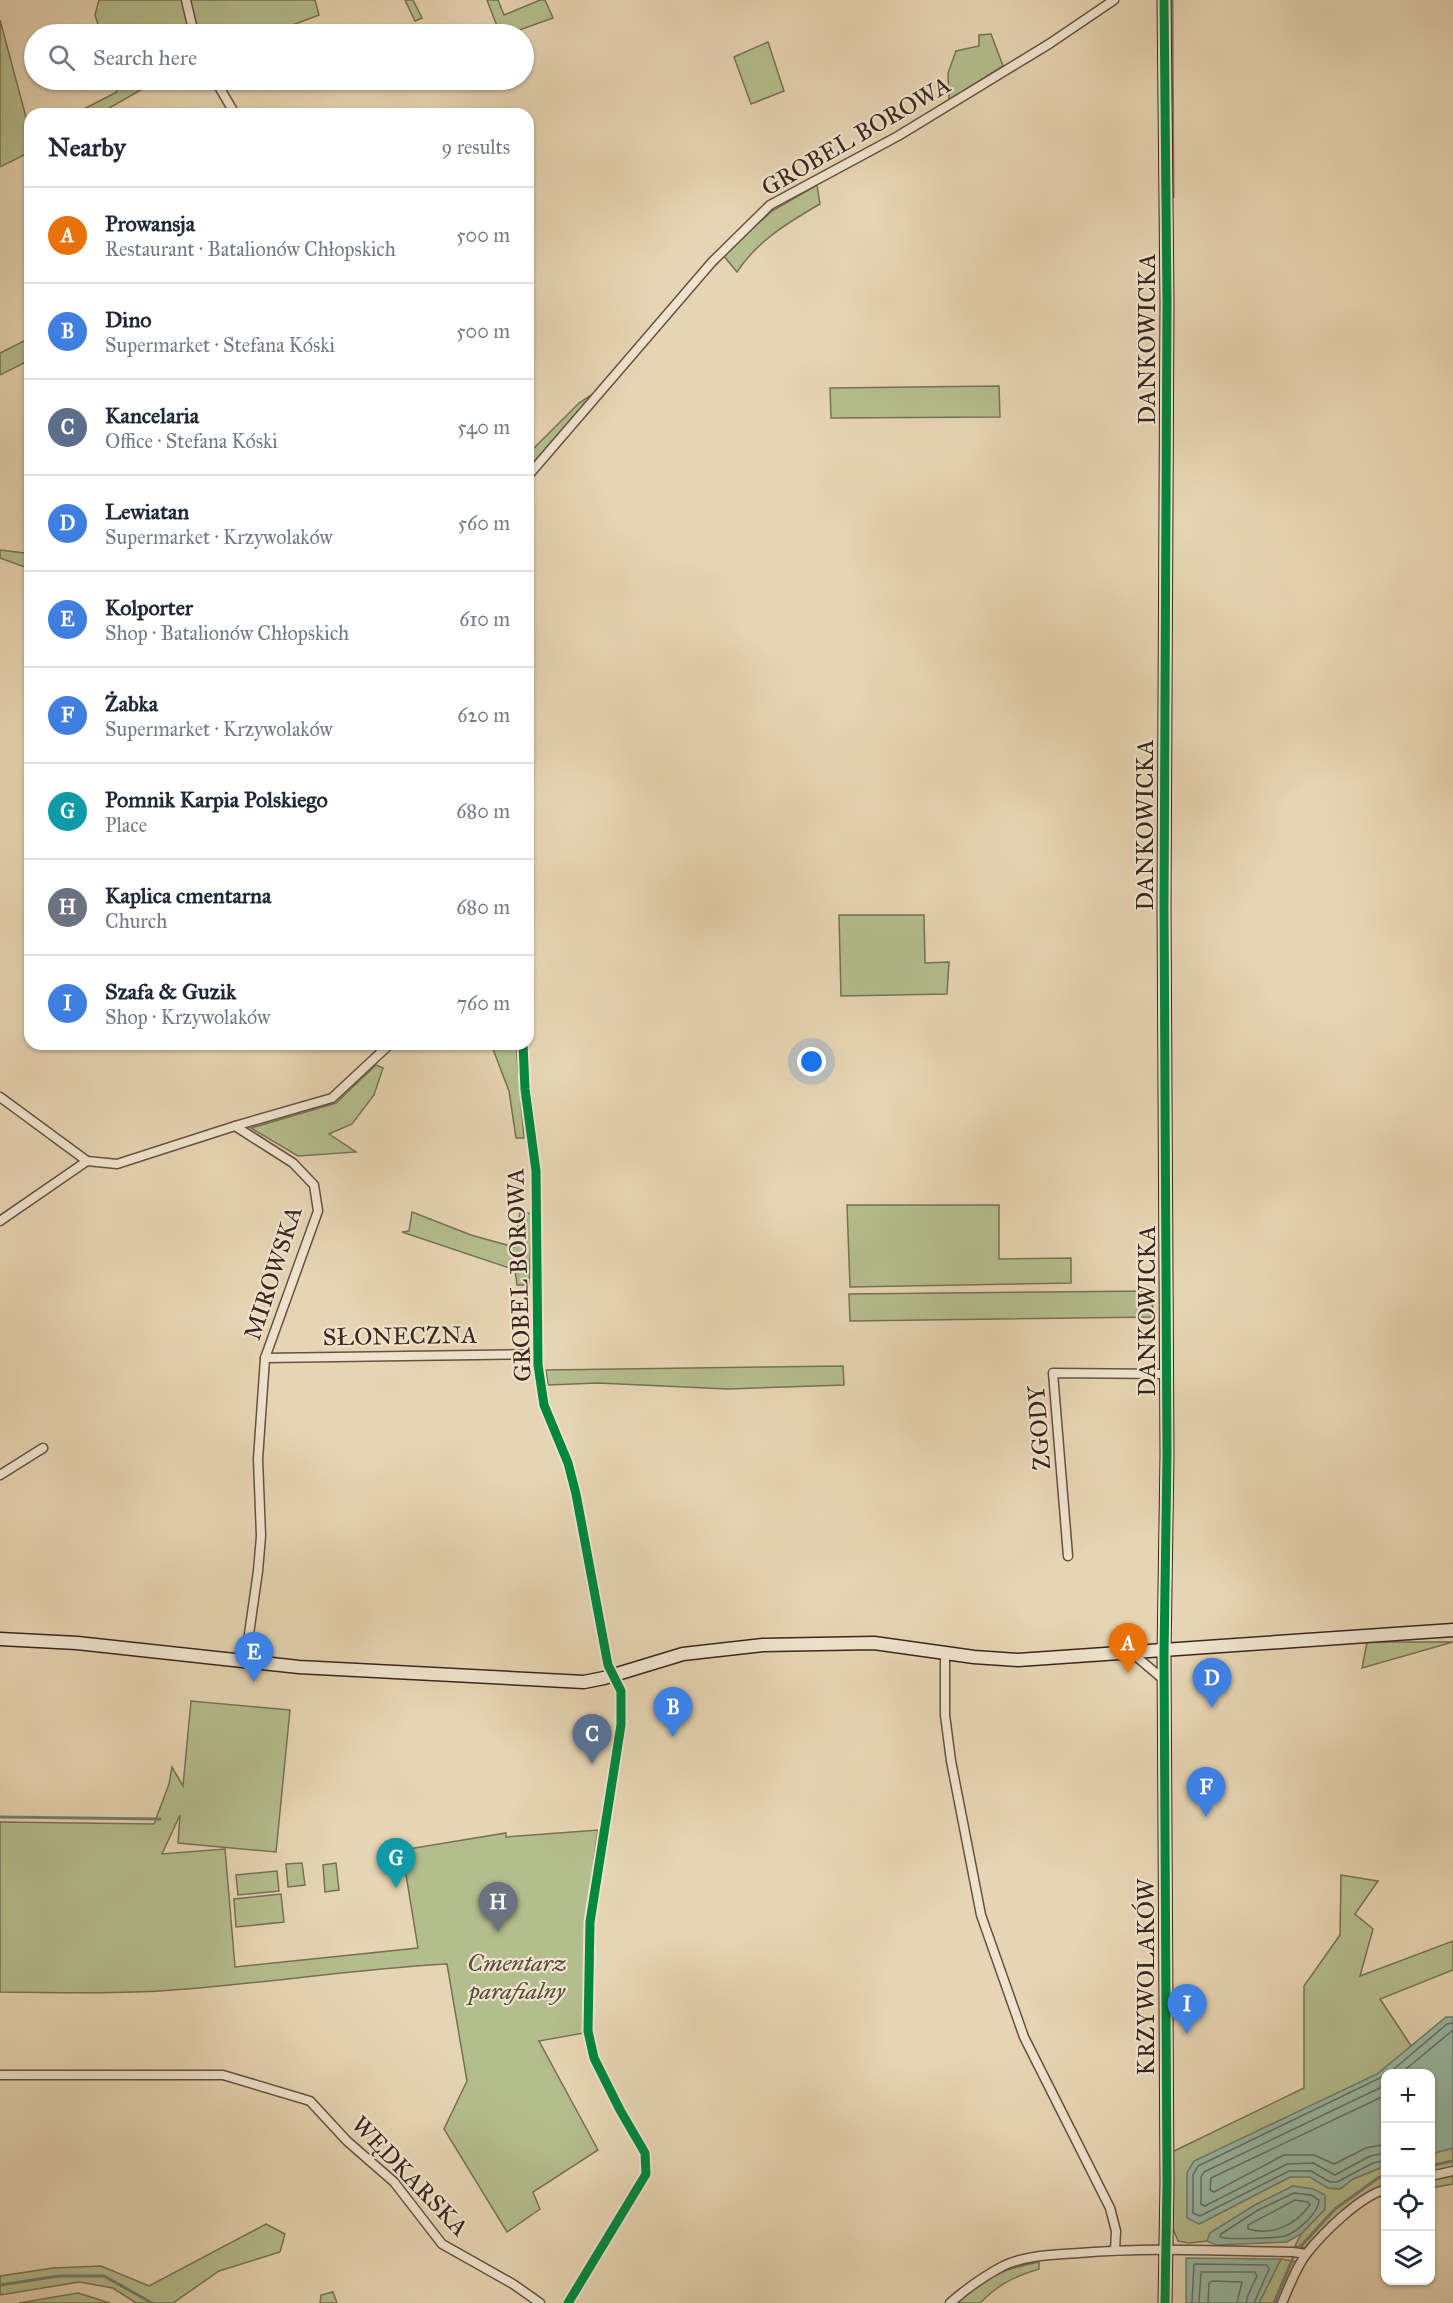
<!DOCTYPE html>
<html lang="en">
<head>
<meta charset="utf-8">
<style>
  :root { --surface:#fff; --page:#f2f2f3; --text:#1f2937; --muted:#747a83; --line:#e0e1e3; --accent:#ea580c }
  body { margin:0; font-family:"IM FELL Great Primer",serif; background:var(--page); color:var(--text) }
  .controls { position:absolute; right:18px; bottom:18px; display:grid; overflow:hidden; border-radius:12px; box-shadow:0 2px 4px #0004 }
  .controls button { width:54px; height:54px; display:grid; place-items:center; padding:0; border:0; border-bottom:2px solid var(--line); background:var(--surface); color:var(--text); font:30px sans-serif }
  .you { position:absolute; left:812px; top:1062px; width:21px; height:21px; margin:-15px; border:4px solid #fff; border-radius:50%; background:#1a73e8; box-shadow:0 0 0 9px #1a73e833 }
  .badge { display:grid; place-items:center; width:39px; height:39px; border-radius:50%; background:var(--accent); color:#fff; font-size:20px; font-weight:700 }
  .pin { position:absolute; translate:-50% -50px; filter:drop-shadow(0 2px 3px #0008) }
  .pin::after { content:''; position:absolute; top:32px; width:21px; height:18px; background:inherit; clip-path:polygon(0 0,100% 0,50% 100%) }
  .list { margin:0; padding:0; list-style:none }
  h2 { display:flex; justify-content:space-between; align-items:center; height:78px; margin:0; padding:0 24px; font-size:26px }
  h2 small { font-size:20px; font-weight:400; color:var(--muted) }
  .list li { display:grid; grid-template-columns:39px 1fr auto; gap:18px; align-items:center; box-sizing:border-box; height:96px; padding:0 24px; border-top:2px solid var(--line) }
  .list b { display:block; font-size:22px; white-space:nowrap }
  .list p { margin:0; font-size:20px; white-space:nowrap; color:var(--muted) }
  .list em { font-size:20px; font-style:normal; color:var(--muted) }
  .icon { flex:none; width:33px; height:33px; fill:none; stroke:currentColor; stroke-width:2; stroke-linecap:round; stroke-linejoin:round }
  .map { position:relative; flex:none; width:1453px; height:2303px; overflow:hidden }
  .search { position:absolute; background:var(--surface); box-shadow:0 2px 4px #0004; left:24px; top:24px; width:510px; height:66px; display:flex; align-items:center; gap:15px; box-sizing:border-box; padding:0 21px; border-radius:33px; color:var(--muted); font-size:22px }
  .panel { position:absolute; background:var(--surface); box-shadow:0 2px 4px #0004; left:24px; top:108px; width:510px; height:942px; border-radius:18px }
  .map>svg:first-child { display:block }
  .green { fill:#b4bd8d; stroke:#777256; stroke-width:1.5 }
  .water { fill:#97b9a7; stroke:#727e70; stroke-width:1.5 }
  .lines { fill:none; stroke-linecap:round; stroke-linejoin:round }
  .shore { stroke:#687062; stroke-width:1.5 }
  .stream { stroke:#727e70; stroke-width:3 }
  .street-casing { stroke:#655243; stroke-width:11 }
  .secondary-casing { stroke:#3a261e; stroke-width:15 }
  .street { stroke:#efe3cd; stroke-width:8 }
  .secondary { stroke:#efe3cd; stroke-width:12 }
  .cycleway-casing { stroke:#efe3cd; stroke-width:13 }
  .cycleway { stroke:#00873e; stroke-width:9 }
  .labels { text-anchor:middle; stroke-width:4.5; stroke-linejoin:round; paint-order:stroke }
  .street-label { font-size:24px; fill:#3a261e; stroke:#efe3cd }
  .park-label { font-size:24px; font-style:italic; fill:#584c3a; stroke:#efe3cd }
</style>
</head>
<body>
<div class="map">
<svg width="1453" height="2303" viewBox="0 0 1453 2303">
  <rect width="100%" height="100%" fill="#e6d4b2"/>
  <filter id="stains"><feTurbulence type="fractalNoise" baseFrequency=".00333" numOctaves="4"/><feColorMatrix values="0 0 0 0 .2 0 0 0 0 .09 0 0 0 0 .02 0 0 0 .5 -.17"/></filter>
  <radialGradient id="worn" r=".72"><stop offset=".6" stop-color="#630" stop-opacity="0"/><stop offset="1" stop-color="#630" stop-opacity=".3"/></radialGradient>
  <g class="green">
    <path d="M99,0H182L191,34H101L95,15Z"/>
    <path d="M189,0H315L319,15L269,34H198Z"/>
    <path d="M405,0H413L422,18L415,21Z"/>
    <path d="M487,0H498L504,15L540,0H545L553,18L508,34H500Z"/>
    <path d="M0,20L30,132V152L0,167Z"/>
    <path d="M991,34L1003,66L949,100L948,73L956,51L979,46V35Z"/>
    <path d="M768,42L784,91L751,104L734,57Z"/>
    <path d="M114,80H158L99,114H74L117,92Z"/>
    <path d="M817,185L820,204C789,222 757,241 737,272L723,255L772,211Z"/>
    <path d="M30,338V360L0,375V353Z"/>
    <path d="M999,386L1000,417L831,418L830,388Z"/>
    <path d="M593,394L528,469V454L579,403Z"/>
    <path d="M0,550L25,553L30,551V569L0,558Z"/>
    <path d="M839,915H924L925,963L949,962L947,994L841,996Z"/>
    <path d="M491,1044H516L524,1138H516L509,1091Z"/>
    <path d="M376,1065L383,1068L374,1095L352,1124L329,1134L356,1152L298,1156L251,1128L336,1103Z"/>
    <path d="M847,1205H999V1259L1071,1258V1283L850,1287Z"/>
    <path d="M412,1212L471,1235L514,1247L520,1212L532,1214L529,1285H517L515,1270L402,1232L409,1231Z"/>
    <path d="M1152,1291L1153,1317L850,1321L849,1294Z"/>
    <path d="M843,1366L844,1385L728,1389L598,1383L548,1385L546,1370Z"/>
    <path d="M1367,1642H1453L1362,1668Z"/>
    <path d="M191,1701L290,1710L276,1852L178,1843L180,1815L162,1854L225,1849L235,1967L418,1948L402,1850L506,1833V1837L598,1830C588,1898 581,1963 584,2033L539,2041L598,2150L533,2192L540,2209L507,2232L444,2129L467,2081L447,1964C351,1969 256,1985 160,1991C107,1994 53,1993 0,1992V1822L154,1824L169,1784L172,1767L183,1786Z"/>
    <path d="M302,1863L305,1885L288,1887L286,1864Z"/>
    <path d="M336,1863L339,1890L325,1892L323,1865Z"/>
    <path d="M277,1871L279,1891L238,1895L236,1875Z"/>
    <path d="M1341,1875L1378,1881L1355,1914L1373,1929L1360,1976L1453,1941V1970L1380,1999L1412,2047L1199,2224L1290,2177L1310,2176L1328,2188L1340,2189L1353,2179L1385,2166V2191H1373L1306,2248L1295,2246L1301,2234L1325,2209L1293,2186L1255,2205L1210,2233L1207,2241L1189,2243L1178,2241L1172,2226V2152L1304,2088V1986L1340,1935Z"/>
    <path d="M281,1894L284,1922L236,1927L234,1899Z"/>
    <path d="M1453,2148V2184L1431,2188L1430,2154Z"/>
    <path d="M266,2224L285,2234L280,2252L219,2271L173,2303H136L113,2288L79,2282L0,2295V2276L53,2268L101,2266L149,2286Z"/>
    <path d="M1281,2259L1298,2262L1278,2303H1259Z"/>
    <path d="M1039,2262V2269C1013,2277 999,2284 980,2303H958C985,2277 1002,2269 1039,2262Z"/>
    <path d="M333,2292L337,2303H320L321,2295Z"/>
    <path d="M78,2293L110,2303H19Z"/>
  </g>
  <g class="water">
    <path d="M1446,2017H1453V2148L1431,2154L1430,2074H1386L1385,2166L1353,2179L1340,2189L1328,2188L1310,2177H1290L1199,2224L1187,2218V2173L1194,2161L1377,2074Z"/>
    <path d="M1293,2186L1313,2189L1325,2195V2209L1301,2234L1287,2242L1216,2245L1207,2241L1210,2233L1255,2205Z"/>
    <path d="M1186,2258L1281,2259L1259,2303H1186Z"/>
  </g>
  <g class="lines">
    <g class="shore">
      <path d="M1388,2074L1447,2024L1453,2023"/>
      <path d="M1400,2074L1453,2030"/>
      <path d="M1386,2075L1198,2166L1193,2175V2213L1200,2216L1289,2171H1311L1330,2182H1337L1373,2163L1386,2160"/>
      <path d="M1386,2085L1204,2172L1201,2177V2204L1205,2206L1287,2164L1313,2163L1335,2175L1370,2156L1386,2153"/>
      <path d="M1386,2095L1211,2178L1210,2190L1214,2192L1284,2155H1314L1334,2164L1366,2148L1386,2144"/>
      <path d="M1294,2193L1311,2195L1319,2200C1319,2213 1297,2232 1285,2236C1276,2238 1228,2240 1220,2237L1221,2234L1258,2210Z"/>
      <path d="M1295,2200L1308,2202L1310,2205C1295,2225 1273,2236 1248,2229V2225Z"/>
      <path d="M1192,2303L1194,2264L1267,2265L1269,2269L1254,2303"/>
      <path d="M1199,2303L1201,2272H1255L1257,2276L1248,2295L1246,2303"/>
      <path d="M1208,2303L1209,2283L1212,2281L1242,2282L1237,2303"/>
    </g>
    <g class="stream">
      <path d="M1172,0L1173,197"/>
      <path d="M0,1817L160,1819"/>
      <path d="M1430,2166L1453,2161"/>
      <path d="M1300,2247L1335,2209L1378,2178L1386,2176"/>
      <path d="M0,2285L59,2276H104L152,2303"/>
      <path d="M1274,2303L1293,2258"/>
    </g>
    <defs>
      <g id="street">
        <path d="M186,0L194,34"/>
        <path d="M215,80L235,114"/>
        <path d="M528,476L712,262L770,205L898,136L1049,44L1114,0"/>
        <path d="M523,1044L525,1089L536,1171L538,1365L544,1405L568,1463L576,1494L608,1665L621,1691V1725L590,1922L588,2031L594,2058L620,2110L645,2153L646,2174L568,2303"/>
        <path d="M0,1097L87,1161L117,1164L235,1126L293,1163L314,1185L318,1211L265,1358L258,1459L261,1536L258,1571L245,1662"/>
        <path d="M235,1126L332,1098L390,1044"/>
        <path d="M0,1221L87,1161"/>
        <path d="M265,1358L536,1354"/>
        <path d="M0,1475L43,1448"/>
        <path d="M1068,1556L1053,1373L1167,1374"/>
        <path d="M1131,1652L1164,1680"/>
        <path d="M945,1653V1715L951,1761L981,1915L1024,2037L1110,2208L1116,2231L1115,2250"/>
        <path d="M0,2075H223L310,2101L347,2141L394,2182L442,2244L513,2284L540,2303"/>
        <path d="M1430,2176L1453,2171"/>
        <path d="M950,2303C966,2289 984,2276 1003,2266C1026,2255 1053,2255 1079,2253C1150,2247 1222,2251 1293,2252L1306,2254"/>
        <path d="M1282,2303C1289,2287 1296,2267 1307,2253C1324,2232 1359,2197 1386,2189"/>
      </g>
      <g id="secondary">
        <path d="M1164,0L1167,302L1164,906L1167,1456L1164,1655L1167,2183L1165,2303"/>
        <path d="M0,1639L77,1643L299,1667L584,1682L604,1678L683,1654L763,1645L874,1643L974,1657L1018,1660L1453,1630"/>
      </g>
    </defs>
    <use href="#street" class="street-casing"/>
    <use href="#secondary" class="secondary-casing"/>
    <use href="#street" class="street"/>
    <use href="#secondary" class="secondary"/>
    <defs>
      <g id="cycleway">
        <path d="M1164,0L1167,302L1164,906L1167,1456L1164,1655L1167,2183L1165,2303"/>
        <path d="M523,1044L525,1089L536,1171L538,1365L544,1405L568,1463L576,1494L608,1665L621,1691V1725L590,1922L588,2031L594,2058L620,2110L645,2153L646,2174L568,2303"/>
      </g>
    </defs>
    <use href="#cycleway" class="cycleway-casing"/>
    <use href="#cycleway" class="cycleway"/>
  </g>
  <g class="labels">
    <g class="street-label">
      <text transform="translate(856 136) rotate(-30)" y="8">GROBEL BOROWA</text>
      <text transform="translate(1147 339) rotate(-90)" y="8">DANKOWICKA</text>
      <text transform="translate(1145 825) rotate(-90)" y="8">DANKOWICKA</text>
      <text transform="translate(273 1273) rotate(-72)" y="8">MIROWSKA</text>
      <text transform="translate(519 1275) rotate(-92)" y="8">GROBEL BOROWA</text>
      <text transform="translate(1147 1311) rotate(-90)" y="8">DANKOWICKA</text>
      <text transform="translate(400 1336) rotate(-1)" y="8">SŁONECZNA</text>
      <text transform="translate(1039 1428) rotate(-94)" y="8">ZGODY</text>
      <text transform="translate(1146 1977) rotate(-90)" y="8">KRZYWOLAKÓW</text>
      <text transform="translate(410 2176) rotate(46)" y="8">WĘDKARSKA</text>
    </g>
    <g class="park-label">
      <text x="517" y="1971">Cmentarz<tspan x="517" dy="28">parafialny</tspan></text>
    </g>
  </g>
  <rect width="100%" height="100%" filter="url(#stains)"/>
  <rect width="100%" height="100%" fill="url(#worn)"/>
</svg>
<div class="controls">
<button>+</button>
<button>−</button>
<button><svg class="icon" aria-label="locate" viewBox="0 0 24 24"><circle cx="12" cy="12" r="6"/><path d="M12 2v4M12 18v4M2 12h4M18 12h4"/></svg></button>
<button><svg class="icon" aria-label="layers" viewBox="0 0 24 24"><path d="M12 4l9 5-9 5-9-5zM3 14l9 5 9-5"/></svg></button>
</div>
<div class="you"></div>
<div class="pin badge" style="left:1128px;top:1673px;background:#e8710a">A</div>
<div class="pin badge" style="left:673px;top:1737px;background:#3f7fe0">B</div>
<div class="pin badge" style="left:592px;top:1764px;background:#5c6f8a">C</div>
<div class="pin badge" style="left:1212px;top:1708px;background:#3f7fe0">D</div>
<div class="pin badge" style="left:254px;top:1682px;background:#3f7fe0">E</div>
<div class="pin badge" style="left:1206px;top:1817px;background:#3f7fe0">F</div>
<div class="pin badge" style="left:396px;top:1888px;background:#0f9aa8">G</div>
<div class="pin badge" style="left:498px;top:1932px;background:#6b7280">H</div>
<div class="pin badge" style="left:1187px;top:2034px;background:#3f7fe0">I</div>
<div class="search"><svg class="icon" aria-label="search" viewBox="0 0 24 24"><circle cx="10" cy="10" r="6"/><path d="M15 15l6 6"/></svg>Search here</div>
<section class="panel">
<h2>Nearby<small>9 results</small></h2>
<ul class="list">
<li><span class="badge" style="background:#e8710a">A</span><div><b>Prowansja</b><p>Restaurant · Batalionów Chłopskich</p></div><em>500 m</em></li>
<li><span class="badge" style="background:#3f7fe0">B</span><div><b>Dino</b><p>Supermarket · Stefana Kóski</p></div><em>500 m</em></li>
<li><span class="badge" style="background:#5c6f8a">C</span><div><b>Kancelaria</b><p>Office · Stefana Kóski</p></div><em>540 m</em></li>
<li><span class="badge" style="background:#3f7fe0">D</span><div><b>Lewiatan</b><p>Supermarket · Krzywolaków</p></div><em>560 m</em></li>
<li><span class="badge" style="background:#3f7fe0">E</span><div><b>Kolporter</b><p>Shop · Batalionów Chłopskich</p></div><em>610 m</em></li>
<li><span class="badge" style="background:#3f7fe0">F</span><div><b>Żabka</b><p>Supermarket · Krzywolaków</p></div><em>620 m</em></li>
<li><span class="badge" style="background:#0f9aa8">G</span><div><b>Pomnik Karpia Polskiego</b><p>Place</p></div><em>680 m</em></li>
<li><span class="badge" style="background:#6b7280">H</span><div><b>Kaplica cmentarna</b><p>Church</p></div><em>680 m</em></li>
<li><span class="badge" style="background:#3f7fe0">I</span><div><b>Szafa &amp; Guzik</b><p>Shop · Krzywolaków</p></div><em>760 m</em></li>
</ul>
</section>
</div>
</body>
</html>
